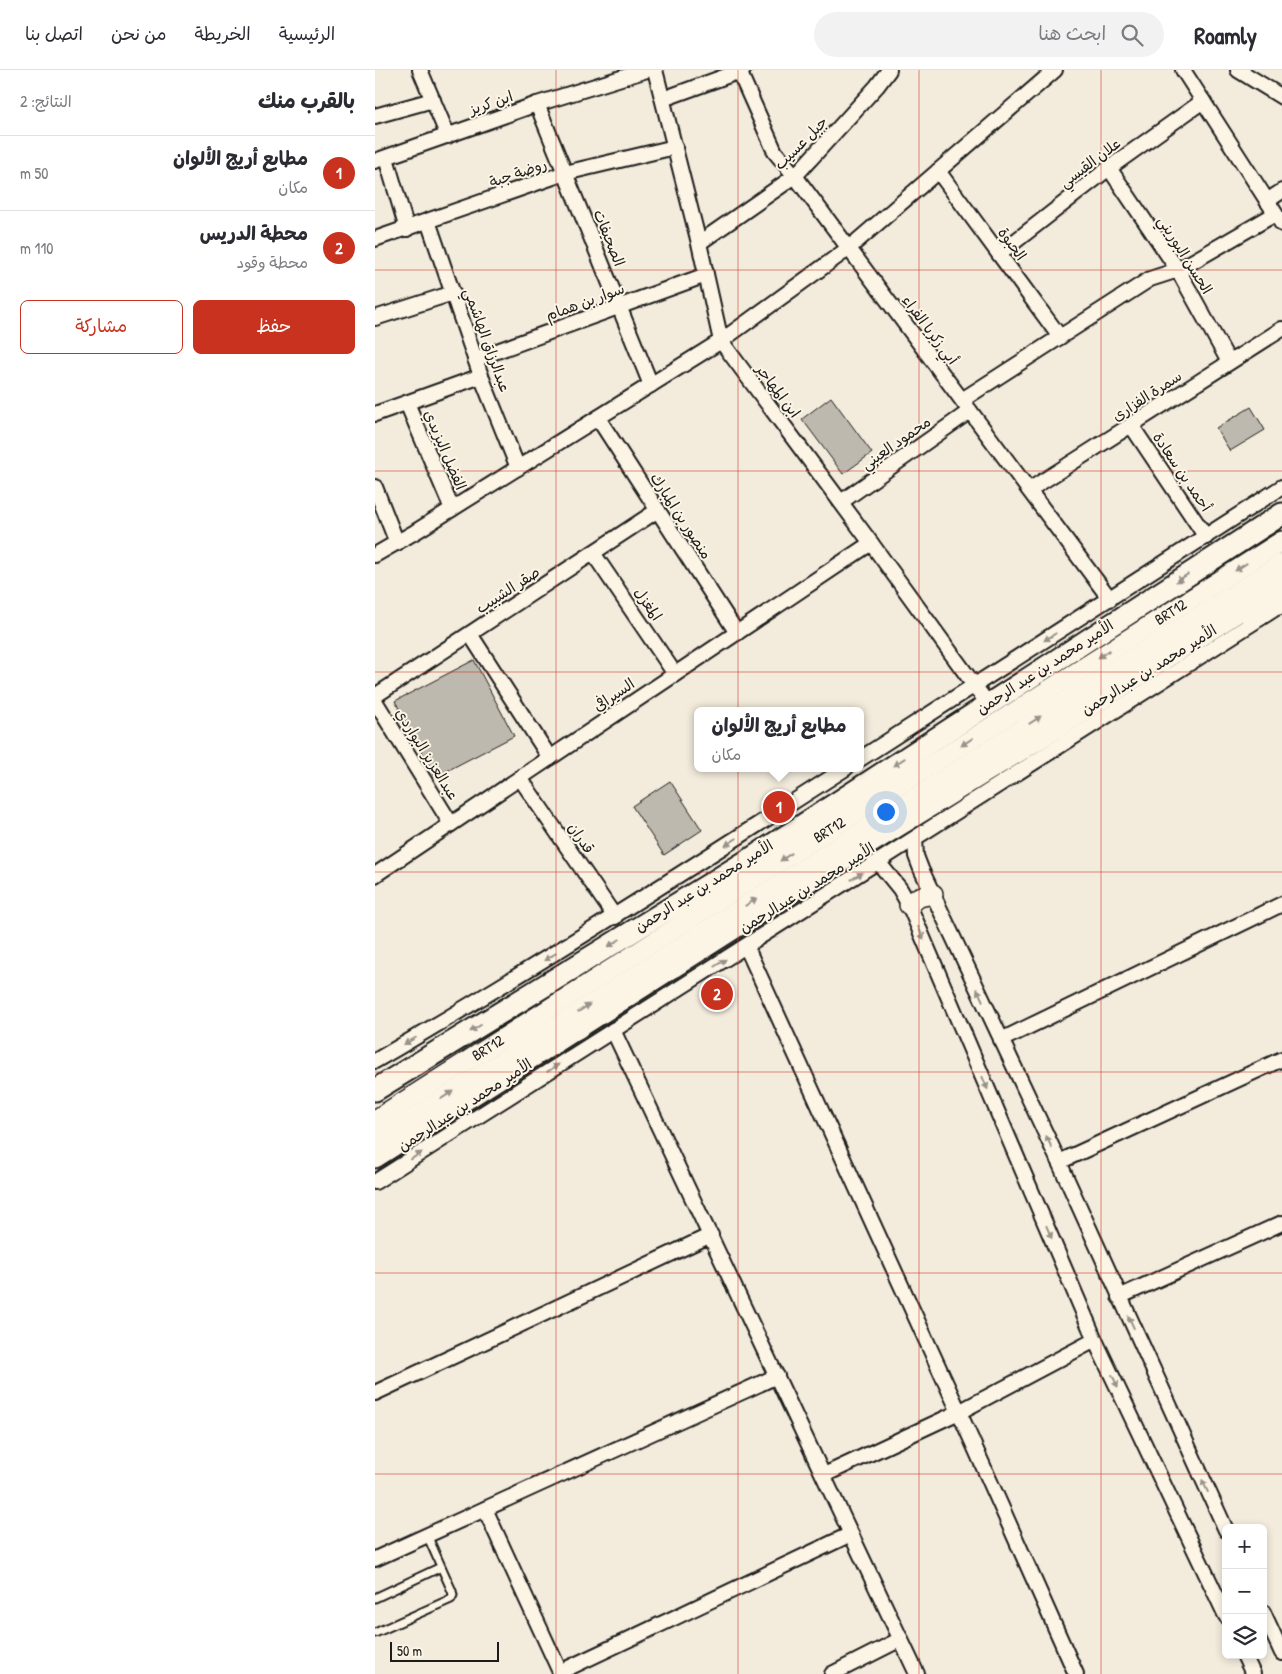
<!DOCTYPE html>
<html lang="ar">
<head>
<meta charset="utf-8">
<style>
  :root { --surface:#fff; --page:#f2f2f3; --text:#2b2b33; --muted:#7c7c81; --line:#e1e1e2; --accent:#c8321e }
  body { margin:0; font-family:"Patrick Hand","Playpen Sans Arabic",sans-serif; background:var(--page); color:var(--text); direction:rtl }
  .controls { position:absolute; right:15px; bottom:15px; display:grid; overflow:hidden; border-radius:8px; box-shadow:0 2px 8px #0003 }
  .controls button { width:45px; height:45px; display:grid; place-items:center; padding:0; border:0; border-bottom:1px solid var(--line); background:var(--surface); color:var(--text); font:25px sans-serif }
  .scale { position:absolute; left:15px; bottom:12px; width:109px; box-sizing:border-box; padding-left:5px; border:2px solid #1c1c1c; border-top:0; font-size:14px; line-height:18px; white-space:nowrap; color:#1c1c1c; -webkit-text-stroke:4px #fcf5e5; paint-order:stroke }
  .you { position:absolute; left:510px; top:741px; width:18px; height:18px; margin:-12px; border:4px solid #fff; border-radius:50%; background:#1a73e8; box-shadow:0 0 0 8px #1a73e833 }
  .badge { display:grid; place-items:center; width:32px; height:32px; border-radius:50%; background:var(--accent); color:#fff; font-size:16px; font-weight:700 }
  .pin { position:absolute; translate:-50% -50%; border:2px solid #fff; box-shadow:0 1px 5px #0006 }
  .popup { position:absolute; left:319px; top:637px; width:170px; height:65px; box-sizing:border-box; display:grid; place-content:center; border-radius:8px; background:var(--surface); filter:drop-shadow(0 1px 4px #0005); font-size:16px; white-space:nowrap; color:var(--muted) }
  .popup b { font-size:19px; color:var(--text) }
  .popup::after { content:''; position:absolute; left:50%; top:100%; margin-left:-10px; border:10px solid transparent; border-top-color:var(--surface) }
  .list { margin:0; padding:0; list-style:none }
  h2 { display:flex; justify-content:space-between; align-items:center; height:65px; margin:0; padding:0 20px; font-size:21px }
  h2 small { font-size:16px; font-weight:400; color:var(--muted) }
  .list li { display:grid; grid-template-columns:32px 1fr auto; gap:15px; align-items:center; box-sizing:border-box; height:75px; padding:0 20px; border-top:1px solid var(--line) }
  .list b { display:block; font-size:19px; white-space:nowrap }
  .list p { margin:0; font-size:16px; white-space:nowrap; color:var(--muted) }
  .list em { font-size:16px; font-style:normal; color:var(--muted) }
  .actions { display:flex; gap:10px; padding:15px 20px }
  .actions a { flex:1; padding:11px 0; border:1px solid var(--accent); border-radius:8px; text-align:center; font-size:18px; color:var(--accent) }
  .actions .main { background:var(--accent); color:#fff }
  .icon { flex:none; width:28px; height:28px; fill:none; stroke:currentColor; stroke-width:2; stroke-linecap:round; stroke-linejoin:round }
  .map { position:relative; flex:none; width:907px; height:1604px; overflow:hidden; direction:ltr }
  header { display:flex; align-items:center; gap:30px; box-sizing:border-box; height:70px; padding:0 25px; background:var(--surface); border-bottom:1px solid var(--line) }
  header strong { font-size:24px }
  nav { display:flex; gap:28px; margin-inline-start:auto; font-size:18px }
  .search { width:350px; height:45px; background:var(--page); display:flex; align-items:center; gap:12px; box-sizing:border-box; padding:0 18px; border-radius:28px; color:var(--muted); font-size:19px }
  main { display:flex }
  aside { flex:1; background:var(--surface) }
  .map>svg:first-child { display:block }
  .building { fill:#beb9ae; stroke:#1c1c1c }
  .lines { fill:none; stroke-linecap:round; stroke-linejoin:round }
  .lane-casing { stroke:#1c1c1c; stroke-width:11 }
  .street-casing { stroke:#1c1c1c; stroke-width:18 }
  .secondary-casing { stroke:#1c1c1c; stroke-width:22 }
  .primary-casing { stroke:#1c1c1c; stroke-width:25 }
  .lane { stroke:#fcf5e5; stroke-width:7 }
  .street { stroke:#fcf5e5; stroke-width:14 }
  .secondary { stroke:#fcf5e5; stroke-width:19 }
  .primary { stroke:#fcf5e5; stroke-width:21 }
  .oneway { fill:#97938b }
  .grid { fill:none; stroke:#c8321e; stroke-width:1; stroke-opacity:0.55 }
  .labels { text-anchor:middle; stroke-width:4; stroke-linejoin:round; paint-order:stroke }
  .street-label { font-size:15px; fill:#1c1c1c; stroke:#fcf5e5 }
</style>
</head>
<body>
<header>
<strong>Roamly</strong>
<div class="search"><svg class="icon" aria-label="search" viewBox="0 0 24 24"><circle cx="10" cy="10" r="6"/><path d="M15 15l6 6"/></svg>ابحث هنا</div>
<nav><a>الرئيسية</a><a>الخريطة</a><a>من نحن</a><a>اتصل بنا</a></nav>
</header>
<main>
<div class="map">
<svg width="907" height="1604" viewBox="0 0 907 1604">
  <rect width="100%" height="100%" fill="#f3ecdd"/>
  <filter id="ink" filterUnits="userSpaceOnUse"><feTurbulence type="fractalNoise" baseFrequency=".02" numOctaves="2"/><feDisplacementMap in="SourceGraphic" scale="10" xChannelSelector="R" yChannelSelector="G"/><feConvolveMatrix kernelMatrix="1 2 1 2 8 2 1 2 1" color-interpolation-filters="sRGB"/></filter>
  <g filter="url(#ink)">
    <g class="building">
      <path d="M456,327L497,383L468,404L427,349Z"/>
      <path d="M876,337L890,360L855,381L841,358Z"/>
      <path d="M99,590L139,666L60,707L20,631Z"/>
      <path d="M295,711L327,760L289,785L257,736Z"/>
    </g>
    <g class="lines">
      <defs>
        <g id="lane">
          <path d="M0,1528L66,1497"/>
          <path d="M0,1563L76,1529L78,1525L77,1521L52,1465"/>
        </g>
        <g id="street">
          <path d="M45,0L73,66"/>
          <path d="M280,0L324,173L346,271L496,473L613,634"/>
          <path d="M808,0L907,154"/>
          <path d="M863,0L907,27"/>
          <path d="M364,1L400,82L420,106L735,529"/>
          <path d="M288,29L368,0"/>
          <path d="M162,34L276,315"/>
          <path d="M0,46L58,30"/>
          <path d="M11,88L32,159"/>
          <path d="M0,91L162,34L272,0"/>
          <path d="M734,98L803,200L854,292"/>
          <path d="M563,101L685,267"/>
          <path d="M892,131L907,121"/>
          <path d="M53,151L106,306L143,398"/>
          <path d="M0,169L190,103L300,77"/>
          <path d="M324,173L420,106L502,16L514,0"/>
          <path d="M624,184L734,98L828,31"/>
          <path d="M0,248L78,223"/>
          <path d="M100,289L331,205"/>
          <path d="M587,330L775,209L803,200L900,144"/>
          <path d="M32,333L77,439"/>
          <path d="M0,344L106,306"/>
          <path d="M223,348L362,563"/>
          <path d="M756,355L831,467"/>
          <path d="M0,417L22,473"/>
          <path d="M654,420L907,259"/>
          <path d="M466,432L595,341"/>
          <path d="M218,483L300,604"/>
          <path d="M0,485L40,462L346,271L474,178L680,0"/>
          <path d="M95,564L175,688"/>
          <path d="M0,626L283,440"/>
          <path d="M0,631L76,754"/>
          <path d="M485,689L907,417"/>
          <path d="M145,708L240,847"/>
          <path d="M540,769L541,786L546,799L684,1092L851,1460"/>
          <path d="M503,792L525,819L534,835L720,1270L851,1546"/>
          <path d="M0,805L496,473"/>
          <path d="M371,876L584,1342L701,1604"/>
          <path d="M238,960L542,1604"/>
          <path d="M626,970L907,834"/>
          <path d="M0,991C160,898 315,798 471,698"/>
          <path d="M684,1092L907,989"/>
          <path d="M0,1112L898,540"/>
          <path d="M744,1227L907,1153"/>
          <path d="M0,1323L336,1165"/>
          <path d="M449,1405L584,1342L720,1270"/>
          <path d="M110,1439L186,1604"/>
          <path d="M0,1489L402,1306"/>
          <path d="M888,1542L907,1583"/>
          <path d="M869,1585L878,1604"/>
          <path d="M185,1602L476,1464"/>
          <path d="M457,1604L526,1569"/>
        </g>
        <g id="secondary">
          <path d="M534,835L544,827L558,824"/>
          <path id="s1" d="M0,1050L907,471"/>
          <path d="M0,1068L39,1047L907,493"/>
        </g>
        <g id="primary">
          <path d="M872,542L907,533"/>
          <path d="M0,1020L377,788L907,444"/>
          <path d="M0,1087L409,826L681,658L907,513"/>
        </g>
      </defs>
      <use href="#lane" class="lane-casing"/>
      <use href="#street" class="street-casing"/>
      <use href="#secondary" class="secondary-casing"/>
      <use href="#primary" class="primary-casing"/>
      <use href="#lane" class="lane"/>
      <use href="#street" class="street"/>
      <use href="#secondary" class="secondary"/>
      <use href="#primary" class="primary"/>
    </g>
    <defs><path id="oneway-solid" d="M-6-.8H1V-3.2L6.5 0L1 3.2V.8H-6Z" transform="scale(1.25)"/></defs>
    <g class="oneway">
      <use href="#oneway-solid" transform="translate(866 497) rotate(147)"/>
      <use href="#oneway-solid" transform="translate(807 508) rotate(147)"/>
      <use href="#oneway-solid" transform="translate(675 567) rotate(148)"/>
      <use href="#oneway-solid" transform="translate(729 584) rotate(147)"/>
      <use href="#oneway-solid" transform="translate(660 650) rotate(-33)"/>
      <use href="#oneway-solid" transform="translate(592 672) rotate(147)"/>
      <use href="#oneway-solid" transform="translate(524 692) rotate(147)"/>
      <use href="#oneway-solid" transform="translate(356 772) rotate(147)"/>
      <use href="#oneway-solid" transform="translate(411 787) rotate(147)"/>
      <use href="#oneway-solid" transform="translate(482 806) rotate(-32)"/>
      <use href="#oneway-solid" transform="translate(376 832) rotate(-33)"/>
      <use href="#oneway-solid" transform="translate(546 863) rotate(67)"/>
      <use href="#oneway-solid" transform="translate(239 873) rotate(148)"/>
      <use href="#oneway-solid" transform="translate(175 887) rotate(148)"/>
      <use href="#oneway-solid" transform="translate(345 893) rotate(-32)"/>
      <use href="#oneway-solid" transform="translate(605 925) rotate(-115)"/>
      <use href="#oneway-solid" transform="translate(209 938) rotate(-33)"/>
      <use href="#oneway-solid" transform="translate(101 958) rotate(148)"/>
      <use href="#oneway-solid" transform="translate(35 971) rotate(150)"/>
      <use href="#oneway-solid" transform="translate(178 998) rotate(-33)"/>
      <use href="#oneway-solid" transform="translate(610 1013) rotate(67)"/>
      <use href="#oneway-solid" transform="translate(72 1025) rotate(-33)"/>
      <use href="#oneway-solid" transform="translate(674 1072) rotate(-115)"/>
      <use href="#oneway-solid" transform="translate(41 1086) rotate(-33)"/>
      <use href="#oneway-solid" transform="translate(674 1162) rotate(67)"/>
      <use href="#oneway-solid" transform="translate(756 1252) rotate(-115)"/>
      <use href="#oneway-solid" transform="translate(740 1311) rotate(65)"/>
      <use href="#oneway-solid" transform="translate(830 1416) rotate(-115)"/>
    </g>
  </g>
  <path class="grid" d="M181,0V1604M363,0V1604M544,0V1604M726,0V1604M0,200H907M0,401H907M0,602H907M0,802H907M0,1002H907M0,1203H907M0,1404H907"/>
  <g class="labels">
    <g class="street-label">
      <text transform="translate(116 33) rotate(-19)" y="5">ابن كريز</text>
      <text transform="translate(426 73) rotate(-45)" y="5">جبل عسيب</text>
      <text transform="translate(715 93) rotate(-37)" y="5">علان القيسي</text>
      <text transform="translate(143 103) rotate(-19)" y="5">روضة جبة</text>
      <text transform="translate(234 168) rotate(68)" y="5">الصحيفات</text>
      <text transform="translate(637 174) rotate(54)" y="5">الحبوة</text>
      <text transform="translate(810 185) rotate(58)" y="5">الحسن البوريني</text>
      <text transform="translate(210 232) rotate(-20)" y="5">سوار بن همام</text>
      <text transform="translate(555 260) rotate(53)" y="5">أبي زكريا الفراء</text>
      <text transform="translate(112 270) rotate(70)" y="5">عبدالرزاق الهاشمي</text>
      <text transform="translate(403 321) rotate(53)" y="5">ابن المهاجر</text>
      <text transform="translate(772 326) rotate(-33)" y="5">سمرة الفزارى</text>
      <text transform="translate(521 373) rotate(-35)" y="5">محمود العيني</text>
      <text transform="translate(70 380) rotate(67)" y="5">الفضل اليزيدي</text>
      <text transform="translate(807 402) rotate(56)" y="5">أحمد بن سعادة</text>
      <text transform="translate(306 446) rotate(57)" y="5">منصور بن المبارك</text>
      <text transform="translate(133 520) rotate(-33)" y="5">صقر الشبيب</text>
      <text transform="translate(273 534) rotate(56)" y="5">المغزل</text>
      <text dy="5" stroke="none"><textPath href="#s1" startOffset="944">BRT12</textPath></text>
      <text transform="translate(670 597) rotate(-33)" y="5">الأمير محمد بن عبد الرحمن</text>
      <text transform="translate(774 600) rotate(-32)" y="5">الأمير محمد بن عبدالرحمن</text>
      <text transform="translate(239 625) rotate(-34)" y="5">السيرافي</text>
      <text transform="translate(52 684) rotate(58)" y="5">عبدالعزيز البواردي</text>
      <text dy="5" stroke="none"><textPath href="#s1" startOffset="539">BRT12</textPath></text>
      <text transform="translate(206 768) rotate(56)" y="5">قدران</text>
      <text transform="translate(329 816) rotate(-32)" y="5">الأمير محمد بن عبد الرحمن</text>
      <text transform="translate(432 818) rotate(-32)" y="5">الأمير محمد بن عبدالرحمن</text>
      <text dy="5" stroke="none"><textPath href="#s1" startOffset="134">BRT12</textPath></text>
      <text transform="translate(90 1035) rotate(-33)" y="5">الأمير محمد بن عبدالرحمن</text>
    </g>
  </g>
</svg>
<div class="controls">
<button>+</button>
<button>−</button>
<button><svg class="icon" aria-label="layers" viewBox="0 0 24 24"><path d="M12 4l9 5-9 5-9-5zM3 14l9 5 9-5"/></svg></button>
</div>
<div class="scale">50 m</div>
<div class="you"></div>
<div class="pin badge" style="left:404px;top:737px">1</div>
<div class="popup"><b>مطابع أريج الألوان</b>مكان</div>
<div class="pin badge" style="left:342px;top:924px">2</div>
</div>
<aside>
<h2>بالقرب منك<small>النتائج: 2</small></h2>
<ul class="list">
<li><span class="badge">1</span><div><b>مطابع أريج الألوان</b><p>مكان</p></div><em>50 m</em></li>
<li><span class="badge">2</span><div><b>محطة الدريس</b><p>محطة وقود</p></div><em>110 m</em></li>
</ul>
<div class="actions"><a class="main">حفظ</a><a>مشاركة</a></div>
</aside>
</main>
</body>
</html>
